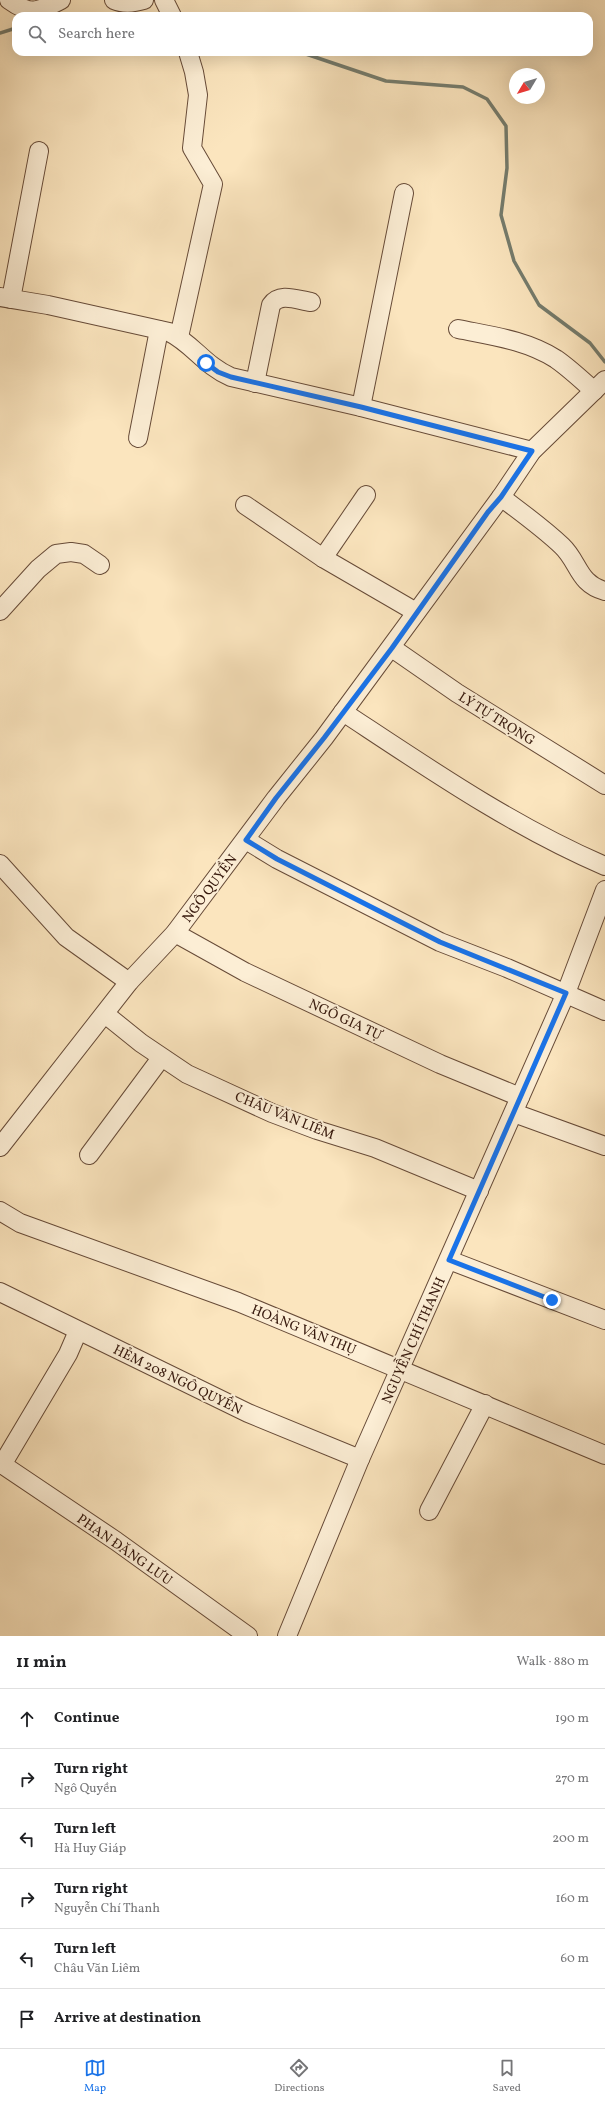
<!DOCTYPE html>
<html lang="en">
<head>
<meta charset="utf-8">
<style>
  :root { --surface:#fff; --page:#f2f2f2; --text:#202124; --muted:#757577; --line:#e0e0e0; --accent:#1a73e8 }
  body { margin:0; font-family:Vollkorn,serif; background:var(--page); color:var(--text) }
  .compass { position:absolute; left:509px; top:68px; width:36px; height:36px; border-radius:50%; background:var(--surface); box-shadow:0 4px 16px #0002; rotate:232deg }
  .stop { position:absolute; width:12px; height:12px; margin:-9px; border:3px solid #1a73e8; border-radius:50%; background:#fff }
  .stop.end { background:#1a73e8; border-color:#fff; box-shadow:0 1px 4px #0008 }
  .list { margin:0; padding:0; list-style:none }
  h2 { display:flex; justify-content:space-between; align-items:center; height:52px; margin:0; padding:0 16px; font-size:17px }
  h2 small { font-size:13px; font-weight:400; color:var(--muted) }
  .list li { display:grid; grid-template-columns:26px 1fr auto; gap:12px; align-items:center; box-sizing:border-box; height:60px; padding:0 16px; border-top:1px solid var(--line) }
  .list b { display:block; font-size:15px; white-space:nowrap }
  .list p { margin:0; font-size:13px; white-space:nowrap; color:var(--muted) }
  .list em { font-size:13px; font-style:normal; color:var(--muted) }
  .icon { flex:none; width:22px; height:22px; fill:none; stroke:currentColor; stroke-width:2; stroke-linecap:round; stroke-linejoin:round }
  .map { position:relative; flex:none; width:605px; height:1636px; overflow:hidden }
  .search { position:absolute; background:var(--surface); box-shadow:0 4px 16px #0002; left:12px; right:12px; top:12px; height:44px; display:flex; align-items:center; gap:10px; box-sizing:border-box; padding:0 14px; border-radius:12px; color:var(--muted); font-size:15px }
  .sheet { height:412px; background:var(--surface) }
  nav { display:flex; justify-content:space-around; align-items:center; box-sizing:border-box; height:56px; border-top:1px solid var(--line); background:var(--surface); font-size:11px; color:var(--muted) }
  nav a { display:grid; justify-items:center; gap:2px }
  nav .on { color:var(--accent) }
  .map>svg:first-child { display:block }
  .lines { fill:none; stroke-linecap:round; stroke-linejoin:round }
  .stream { stroke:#757c6d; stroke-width:3.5 }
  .minor-casing { stroke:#674b38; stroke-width:20 }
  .minor { stroke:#fceed5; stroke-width:18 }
  .route { stroke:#1a73e8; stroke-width:5 }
  .labels { text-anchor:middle; stroke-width:4; stroke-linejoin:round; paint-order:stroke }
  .street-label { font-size:14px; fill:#36180c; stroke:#fceed5 }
</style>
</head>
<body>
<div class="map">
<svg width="605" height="1636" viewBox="0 0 605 1636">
  <rect width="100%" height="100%" fill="#fbe5be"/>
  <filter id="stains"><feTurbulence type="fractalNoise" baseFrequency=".005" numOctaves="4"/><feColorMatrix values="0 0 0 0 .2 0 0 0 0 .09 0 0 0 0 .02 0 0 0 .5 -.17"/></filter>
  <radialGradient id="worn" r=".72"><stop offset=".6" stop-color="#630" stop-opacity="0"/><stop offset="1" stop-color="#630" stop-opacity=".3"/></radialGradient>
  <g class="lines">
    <g class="stream">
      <path d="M0,33L16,28"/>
      <path d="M300,52L386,81L463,87L487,99L506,126L507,168L501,215L514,261L539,305L590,343L605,362"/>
    </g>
    <defs>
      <g id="minor">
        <path d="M9,0C31,16 37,12 61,0"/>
        <path d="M114,0C123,4 134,3 144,0"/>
        <path d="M164,0L172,16"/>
        <path d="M0,297L48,305L169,332C193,344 205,366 231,377L361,407L532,451"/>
        <path d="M11,299L39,151"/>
        <path d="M458,329C492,336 526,340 556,359C569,368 582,380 594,391"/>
        <path d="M179,337L213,184L192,148L198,95L194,72L188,52"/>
        <path d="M255,383L271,305C280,292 297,300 311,302"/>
        <path d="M361,407L404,193"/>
        <path d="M138,438L159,330"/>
        <path d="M501,497C522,513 543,528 562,546C579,562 578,584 605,591"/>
        <path d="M245,505L323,558L416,612"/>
        <path d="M323,558L366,495"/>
        <path d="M0,611L38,569L56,554L71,552L84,554L100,565"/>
        <path d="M392,648L457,693L605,785"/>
        <path d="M343,712C428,768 512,826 605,866"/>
        <path d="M246,840L277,859L440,942L507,968L605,1011"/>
        <path d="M0,864L66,937L129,982"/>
        <path d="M175,933L245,972L440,1064L520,1097"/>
        <path d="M105,1014L141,1043L187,1074L272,1113L317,1130L375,1148L479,1191"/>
        <path d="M514,1113L605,1146"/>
        <path d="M0,1147L129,982L175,933L276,798L324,738L501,497L532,451L605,380"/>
        <path d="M89,1155L161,1058"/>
        <path d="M0,1211L20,1223L238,1302L605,1455"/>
        <path d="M449,1260L605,1320"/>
        <path d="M0,1292L248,1413L360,1459"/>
        <path d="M0,1463L116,1541L248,1636"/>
        <path d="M2,1465L68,1354L78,1331"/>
        <path d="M429,1511L485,1404"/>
        <path d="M287,1636L360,1459L566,993L605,890"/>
      </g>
    </defs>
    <use href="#minor" class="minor-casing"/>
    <use href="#minor" class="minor"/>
  </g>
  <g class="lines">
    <path class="route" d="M206,363L218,372L231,377L361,407L532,451L501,497L488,512L392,648L324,738L276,798L246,840L277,859L440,942L566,993L449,1260L552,1300"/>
  </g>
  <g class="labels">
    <g class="street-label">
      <text transform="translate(497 718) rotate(32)" y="5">LÝ TỰ TRỌNG</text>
      <text transform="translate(209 888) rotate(-53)" y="5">NGÔ QUYỀN</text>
      <text transform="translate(346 1019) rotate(25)" y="5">NGÔ GIA TỰ</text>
      <text transform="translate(285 1115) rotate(22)" y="5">CHÂU VĂN LIÊM</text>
      <text transform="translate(304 1329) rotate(22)" y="5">HOÀNG VĂN THỤ</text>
      <text transform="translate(413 1340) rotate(-66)" y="5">NGUYỄN CHÍ THANH</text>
      <text transform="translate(178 1379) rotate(26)" y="5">HẺM 208 NGÔ QUYỀN</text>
      <text transform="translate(125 1549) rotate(35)" y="5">PHAN ĐĂNG LƯU</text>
    </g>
  </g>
  <rect width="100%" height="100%" filter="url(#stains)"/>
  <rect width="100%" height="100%" fill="url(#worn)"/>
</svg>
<svg class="compass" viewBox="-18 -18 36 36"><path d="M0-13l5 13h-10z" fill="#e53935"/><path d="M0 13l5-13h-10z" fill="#757577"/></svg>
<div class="stop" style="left:206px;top:363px"></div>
<div class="stop end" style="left:552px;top:1300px"></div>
<div class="search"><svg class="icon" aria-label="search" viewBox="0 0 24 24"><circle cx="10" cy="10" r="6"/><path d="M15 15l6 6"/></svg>Search here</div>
</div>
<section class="sheet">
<h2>11 min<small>Walk · 880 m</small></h2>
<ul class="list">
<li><svg class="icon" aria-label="ahead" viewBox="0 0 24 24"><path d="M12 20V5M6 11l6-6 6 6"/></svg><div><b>Continue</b></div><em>190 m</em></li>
<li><svg class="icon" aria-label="right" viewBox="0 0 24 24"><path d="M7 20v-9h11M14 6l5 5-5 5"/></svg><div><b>Turn right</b><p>Ngô Quyền</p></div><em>270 m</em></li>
<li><svg class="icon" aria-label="left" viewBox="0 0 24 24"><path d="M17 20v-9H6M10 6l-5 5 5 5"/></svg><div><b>Turn left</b><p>Hà Huy Giáp</p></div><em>200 m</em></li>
<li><svg class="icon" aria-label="right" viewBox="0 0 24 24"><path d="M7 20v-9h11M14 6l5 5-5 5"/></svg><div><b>Turn right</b><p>Nguyễn Chí Thanh</p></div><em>160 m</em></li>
<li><svg class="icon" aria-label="left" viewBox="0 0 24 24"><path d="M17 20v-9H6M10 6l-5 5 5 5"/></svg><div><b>Turn left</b><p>Châu Văn Liêm</p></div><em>60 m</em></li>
<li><svg class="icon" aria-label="arrive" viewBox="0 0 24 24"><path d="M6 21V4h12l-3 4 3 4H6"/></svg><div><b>Arrive at destination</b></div></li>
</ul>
</section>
<nav>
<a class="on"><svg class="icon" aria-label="map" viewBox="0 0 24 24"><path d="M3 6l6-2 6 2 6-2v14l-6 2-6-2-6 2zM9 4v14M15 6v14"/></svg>Map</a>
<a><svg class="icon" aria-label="directions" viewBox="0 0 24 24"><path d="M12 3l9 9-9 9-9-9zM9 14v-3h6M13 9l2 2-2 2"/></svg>Directions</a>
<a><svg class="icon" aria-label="saved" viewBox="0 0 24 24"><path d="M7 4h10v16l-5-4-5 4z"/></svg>Saved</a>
</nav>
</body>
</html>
